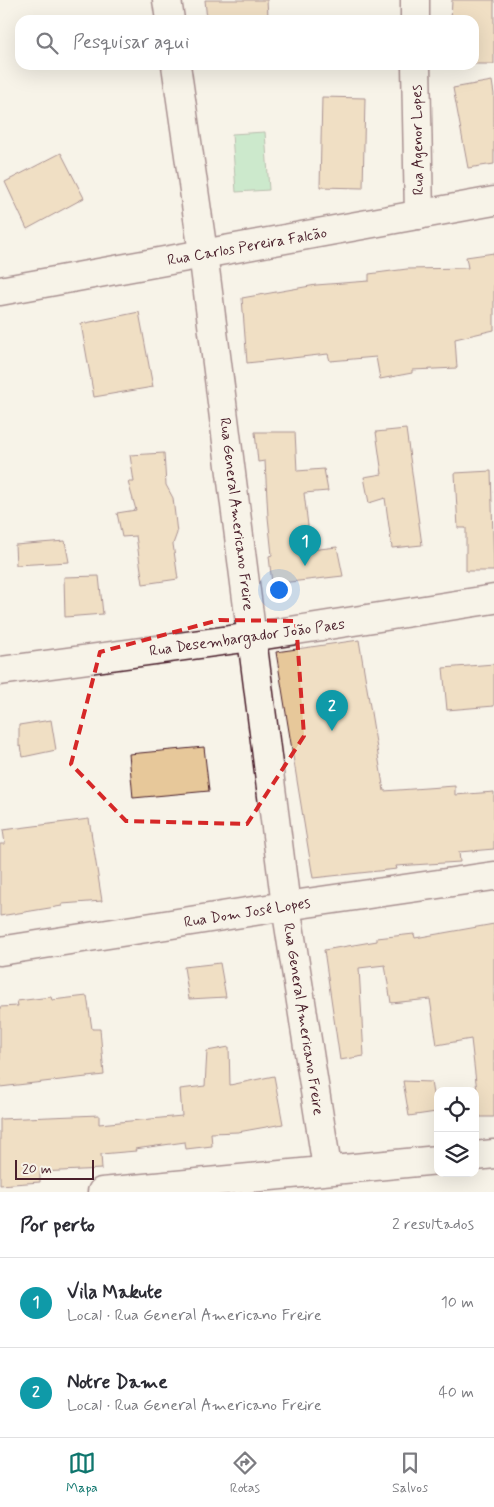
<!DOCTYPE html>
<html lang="pt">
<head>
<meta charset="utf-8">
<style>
  :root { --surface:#fff; --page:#f7f7f7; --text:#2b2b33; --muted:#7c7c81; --line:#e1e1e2; --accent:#0f766e }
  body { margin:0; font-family:Mynerve,sans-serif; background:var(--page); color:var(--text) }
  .controls { position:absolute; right:15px; bottom:15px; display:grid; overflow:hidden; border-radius:10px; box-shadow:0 5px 20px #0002 }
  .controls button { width:45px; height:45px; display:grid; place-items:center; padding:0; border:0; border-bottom:1px solid var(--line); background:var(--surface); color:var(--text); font:25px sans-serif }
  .scale { position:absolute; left:15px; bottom:12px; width:79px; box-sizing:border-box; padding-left:5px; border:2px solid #4a1f2b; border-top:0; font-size:14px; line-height:18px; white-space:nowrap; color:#4a1f2b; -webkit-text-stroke:4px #f7f3e8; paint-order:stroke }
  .you { position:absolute; left:278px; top:589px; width:18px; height:18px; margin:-12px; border:4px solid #fff; border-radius:50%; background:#1a73e8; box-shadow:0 0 0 8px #1a73e833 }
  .badge { display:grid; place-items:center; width:32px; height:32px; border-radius:50%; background:var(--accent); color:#fff; font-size:16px; font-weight:700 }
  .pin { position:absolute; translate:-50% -41px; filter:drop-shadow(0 1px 2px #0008) }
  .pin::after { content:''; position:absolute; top:26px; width:18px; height:15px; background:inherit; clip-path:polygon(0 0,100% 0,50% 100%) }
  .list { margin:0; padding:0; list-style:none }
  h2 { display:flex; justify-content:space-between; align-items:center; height:65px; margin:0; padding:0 20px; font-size:21px }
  h2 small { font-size:16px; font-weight:400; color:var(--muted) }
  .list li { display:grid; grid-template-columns:32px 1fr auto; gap:15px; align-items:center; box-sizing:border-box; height:90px; padding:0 20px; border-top:1px solid var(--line) }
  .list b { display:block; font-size:19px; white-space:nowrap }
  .list p { margin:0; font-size:16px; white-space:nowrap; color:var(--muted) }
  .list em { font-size:16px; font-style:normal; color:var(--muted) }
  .icon { flex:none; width:28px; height:28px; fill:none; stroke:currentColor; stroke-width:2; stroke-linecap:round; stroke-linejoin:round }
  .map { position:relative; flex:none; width:494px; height:1192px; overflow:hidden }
  .search { position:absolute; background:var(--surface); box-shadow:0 5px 20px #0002; left:15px; right:15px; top:15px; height:55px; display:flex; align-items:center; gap:12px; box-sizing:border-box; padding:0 18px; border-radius:15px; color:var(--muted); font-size:19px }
  .sheet { height:245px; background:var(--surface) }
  nav { display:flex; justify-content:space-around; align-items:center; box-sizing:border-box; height:70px; border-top:1px solid var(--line); background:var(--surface); font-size:14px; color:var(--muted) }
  nav a { display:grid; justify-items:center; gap:2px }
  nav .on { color:var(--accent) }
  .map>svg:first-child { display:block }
  .green { fill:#98deab; stroke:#717e6b }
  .building { fill:#e7c89a; stroke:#4a1f2b }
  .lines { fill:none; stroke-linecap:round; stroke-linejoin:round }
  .minor-casing { stroke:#4a1f2b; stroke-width:31 }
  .tertiary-casing { stroke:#4a1f2b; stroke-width:31 }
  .minor { stroke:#f7f3e8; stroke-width:28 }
  .tertiary { stroke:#f7f3e8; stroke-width:28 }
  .marked { fill:none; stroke:#d62828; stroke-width:4; stroke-dasharray:10 6; stroke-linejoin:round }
  .labels { text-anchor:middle; stroke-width:4.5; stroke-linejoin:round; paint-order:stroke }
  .street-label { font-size:15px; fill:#4a1f2b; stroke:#f7f3e8 }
</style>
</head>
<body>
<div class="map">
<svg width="494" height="1192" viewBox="0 0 494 1192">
  <rect width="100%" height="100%" fill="#f7f3e8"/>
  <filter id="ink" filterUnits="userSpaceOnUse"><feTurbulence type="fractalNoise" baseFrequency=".02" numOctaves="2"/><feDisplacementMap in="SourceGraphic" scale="10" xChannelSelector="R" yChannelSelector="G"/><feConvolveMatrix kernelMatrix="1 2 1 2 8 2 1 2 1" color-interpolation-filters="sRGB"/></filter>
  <g filter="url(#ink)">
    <path class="green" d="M265,132L269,190L236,192L232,134Z"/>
    <g class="building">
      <path d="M205,0H267L268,16L207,20Z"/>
      <path d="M452,0H494V64H474V20H451Z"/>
      <path d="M492,81L494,94V164L468,168L453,88Z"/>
      <path d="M322,97L365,98L363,188L320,187Z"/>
      <path d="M61,153L84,198L27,229L5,182Z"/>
      <path d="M494,253V330L455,339L457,368L412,370V373L380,379L376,357L330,361L328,354L247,363L242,298L316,285L369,281V274L407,269L468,268L466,257Z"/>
      <path d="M139,312L153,387L94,397L81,324Z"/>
      <path d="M406,429L422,545L392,548L385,498L369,503L364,477L382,474L376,432Z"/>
      <path d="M255,432H295L297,471L324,469L328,491L304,493L311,550L337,547L343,576L272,584L269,556L272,555L268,517L265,461L258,462Z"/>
      <path d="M164,453L166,485L173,498L177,533L173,544L178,579L143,584L136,536L122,537L117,513L136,510L128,482H134L130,455Z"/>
      <path d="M491,471L494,571H466V528H458L455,473Z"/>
      <path d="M65,541L69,562L16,565L15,545Z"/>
      <path d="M99,576L103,614L65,617L64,577Z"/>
      <path d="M359,640L384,791L455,786V795L494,792V849L459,852L460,862L396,866L397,869L313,878L276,652Z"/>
      <path d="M494,664V706L447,710L443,668Z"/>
      <path d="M51,720L56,750L23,757L21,746L19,747V725Z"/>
      <path d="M204,747L209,791L133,798L129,754Z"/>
      <path d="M89,819L102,901L62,904V906L0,916V844H5L3,830Z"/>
      <path d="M494,924V1117H480L471,1039L437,1045L430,999L391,1003L385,965L359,968L364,1056L340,1060L324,950L377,941V938L414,934L415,938Z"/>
      <path d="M220,963L226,997L189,999L184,967Z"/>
      <path d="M87,996L92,1029H100L104,1075L0,1087V1007L18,1006L17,1001L51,997L52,1000Z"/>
      <path d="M229,1047L230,1085L274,1076L283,1124L238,1132L211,1133L212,1146L186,1149L185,1142L135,1149L136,1151L101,1154L102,1169L40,1172V1182L0,1185V1119L99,1115V1124L182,1116L180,1089L205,1086L207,1051Z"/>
      <path d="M403,1081L431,1082L436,1112L409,1116Z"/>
    </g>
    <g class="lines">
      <defs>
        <g id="minor">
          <path d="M167,0L170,20"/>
          <path d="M415,0V20"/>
          <path d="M176,65L203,253L286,906L325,1155L326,1170"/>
          <path d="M416,65L419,215"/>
          <path d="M0,291L494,201"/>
          <path d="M475,1156L494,1154"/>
          <path d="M102,1192L438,1160"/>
        </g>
        <g id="tertiary">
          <path d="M0,671L252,637L494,599"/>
          <path d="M0,951L286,906L494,876"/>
        </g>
      </defs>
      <use href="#minor" class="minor-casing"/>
      <use href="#tertiary" class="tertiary-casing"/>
      <use href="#minor" class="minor"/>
      <use href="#tertiary" class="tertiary"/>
    </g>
  </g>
  <path d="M0 0H494V1192H0ZM219,620L296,621L304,736L247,824L126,821L71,764L100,652Z" fill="#f7f3e8" fill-opacity=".55" fill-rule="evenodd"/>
  <path class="marked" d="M219,620L296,621L304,736L247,824L126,821L71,764L100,652Z"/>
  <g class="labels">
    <g class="street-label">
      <text transform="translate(417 140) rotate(-91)" y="5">Rua Agenor Lopes</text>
      <text transform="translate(247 246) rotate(-10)" y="5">Rua Carlos Pereira Falcão</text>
      <text transform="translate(237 514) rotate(83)" y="5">Rua General Americano Freire</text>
      <text transform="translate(247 637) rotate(-8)" y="5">Rua Desembargador João Paes</text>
      <text transform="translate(247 912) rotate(-9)" y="5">Rua Dom José Lopes</text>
      <text transform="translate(304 1019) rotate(81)" y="5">Rua General Americano Freire</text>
    </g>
  </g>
</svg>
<div class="controls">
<button><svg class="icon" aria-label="locate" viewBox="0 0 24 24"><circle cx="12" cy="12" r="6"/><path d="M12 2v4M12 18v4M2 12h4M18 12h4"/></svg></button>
<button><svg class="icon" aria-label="layers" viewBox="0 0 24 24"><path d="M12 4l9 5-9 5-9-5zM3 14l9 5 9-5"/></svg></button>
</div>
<div class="scale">20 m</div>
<div class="you"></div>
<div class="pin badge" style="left:305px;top:566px;background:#0f9aa8">1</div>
<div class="pin badge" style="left:332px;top:731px;background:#0f9aa8">2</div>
<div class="search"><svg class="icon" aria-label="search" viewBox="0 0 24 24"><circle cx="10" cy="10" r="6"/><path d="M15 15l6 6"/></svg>Pesquisar aqui</div>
</div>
<section class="sheet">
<h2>Por perto<small>2 resultados</small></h2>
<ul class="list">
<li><span class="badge" style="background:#0f9aa8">1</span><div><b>Vila Makute</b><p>Local · Rua General Americano Freire</p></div><em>10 m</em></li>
<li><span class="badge" style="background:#0f9aa8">2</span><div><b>Notre Dame</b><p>Local · Rua General Americano Freire</p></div><em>40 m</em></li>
</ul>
</section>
<nav>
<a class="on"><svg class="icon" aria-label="map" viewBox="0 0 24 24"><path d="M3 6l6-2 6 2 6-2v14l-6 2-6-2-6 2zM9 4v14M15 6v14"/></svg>Mapa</a>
<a><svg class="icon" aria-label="directions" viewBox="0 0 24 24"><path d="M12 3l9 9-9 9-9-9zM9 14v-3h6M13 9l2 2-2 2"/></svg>Rotas</a>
<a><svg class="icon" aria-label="saved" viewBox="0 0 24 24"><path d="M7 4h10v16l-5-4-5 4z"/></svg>Salvos</a>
</nav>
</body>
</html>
